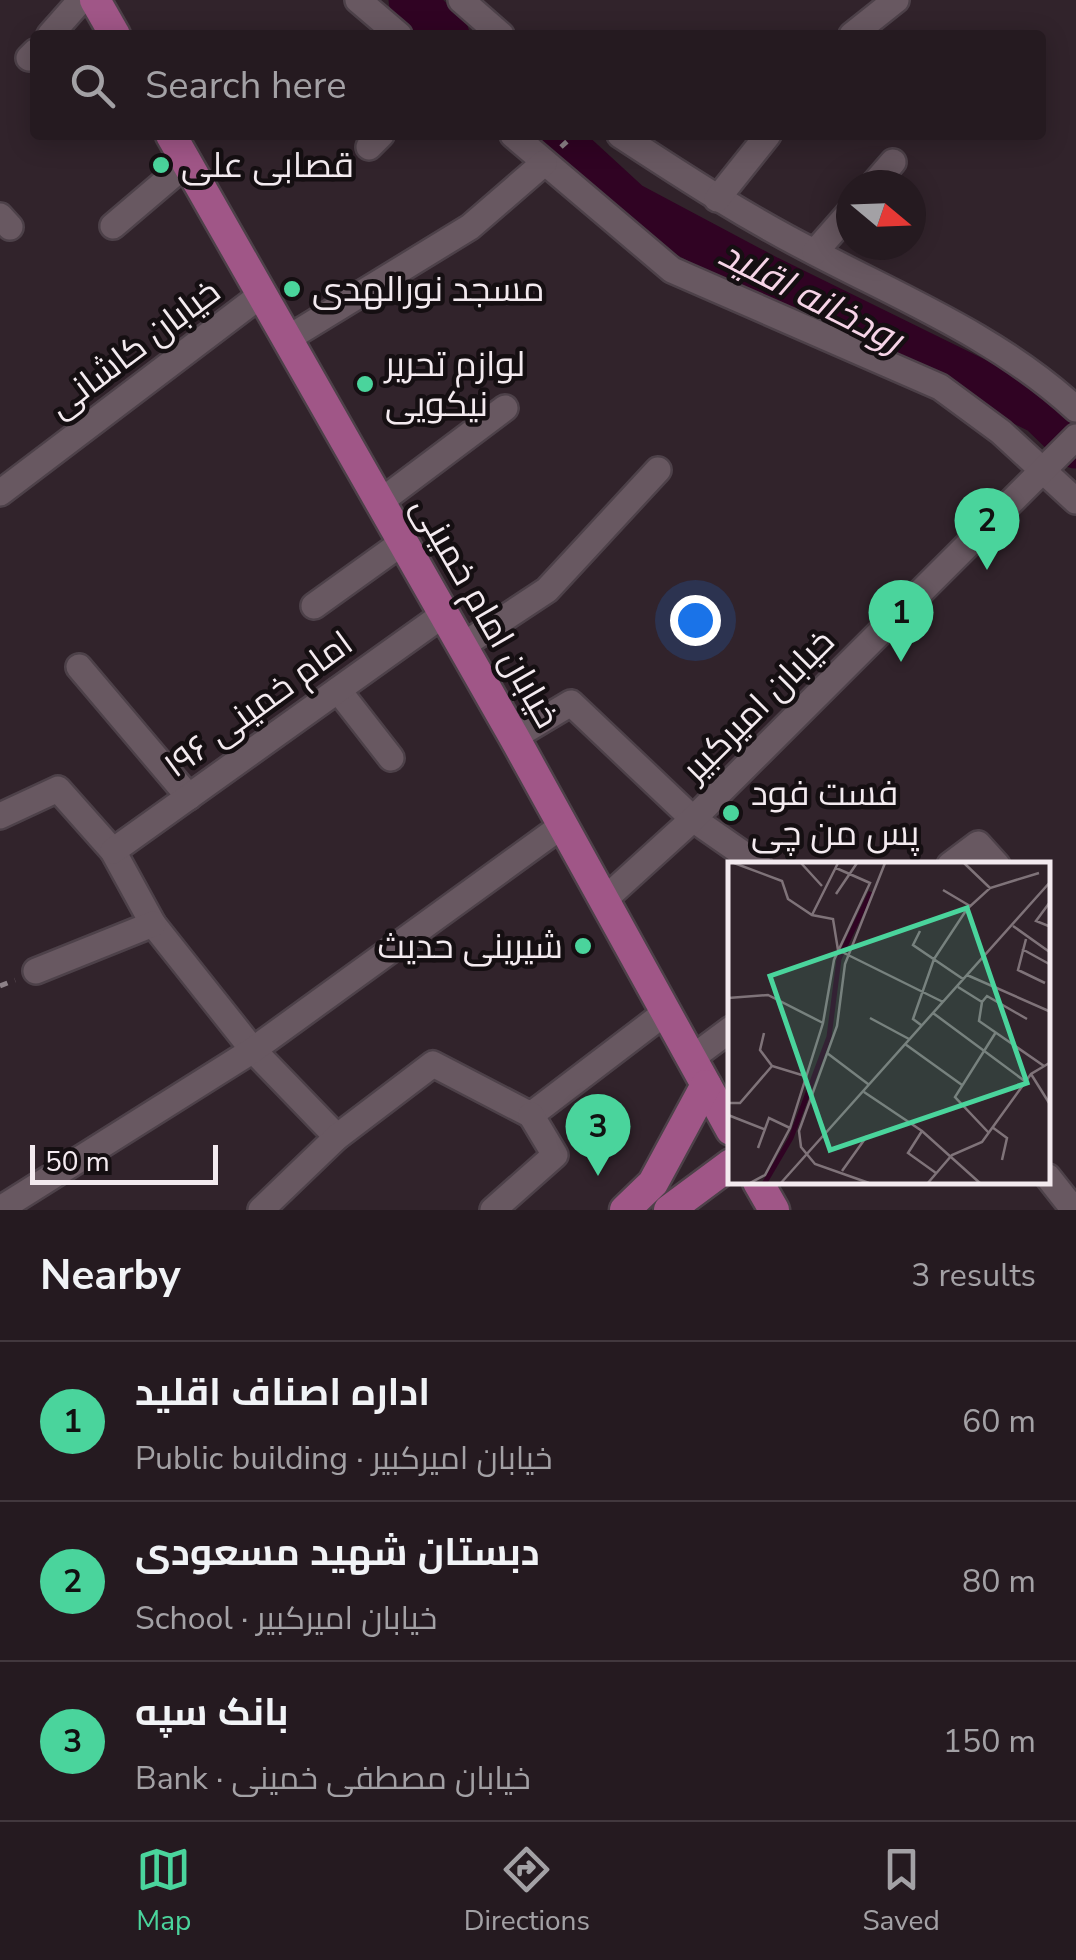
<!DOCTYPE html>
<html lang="en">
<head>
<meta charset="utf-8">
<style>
  :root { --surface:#251a20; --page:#31272d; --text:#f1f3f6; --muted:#a3a1a5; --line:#42383e; --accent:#4ad49c }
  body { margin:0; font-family:"Nunito Sans",Cairo,sans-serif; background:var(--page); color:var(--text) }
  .compass { position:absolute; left:836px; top:170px; width:90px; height:90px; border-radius:50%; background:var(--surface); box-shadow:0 5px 25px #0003; rotate:109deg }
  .scale { position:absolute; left:30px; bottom:25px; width:188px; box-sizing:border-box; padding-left:10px; border:5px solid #f3eaef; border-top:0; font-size:28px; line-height:35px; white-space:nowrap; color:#f3eaef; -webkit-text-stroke:8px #150f12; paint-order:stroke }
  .you { position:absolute; left:695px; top:620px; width:35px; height:35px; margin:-25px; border:8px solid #fff; border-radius:50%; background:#1a73e8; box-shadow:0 0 0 15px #1a73e833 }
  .badge { display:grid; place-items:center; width:65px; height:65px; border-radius:50%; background:var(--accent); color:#111; font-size:32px; font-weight:700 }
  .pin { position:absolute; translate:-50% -82px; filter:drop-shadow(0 2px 5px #0008) }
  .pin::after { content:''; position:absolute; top:52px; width:35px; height:30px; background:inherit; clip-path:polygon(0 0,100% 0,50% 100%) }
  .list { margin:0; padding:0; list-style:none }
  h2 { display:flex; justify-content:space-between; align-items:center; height:130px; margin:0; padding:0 40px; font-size:42px }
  h2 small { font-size:32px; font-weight:400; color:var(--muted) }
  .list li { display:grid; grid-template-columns:65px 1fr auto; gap:30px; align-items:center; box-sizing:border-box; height:160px; padding:0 40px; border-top:2px solid var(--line) }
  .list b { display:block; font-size:38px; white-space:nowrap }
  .list p { margin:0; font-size:32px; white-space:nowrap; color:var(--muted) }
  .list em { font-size:32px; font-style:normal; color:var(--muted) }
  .icon { flex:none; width:55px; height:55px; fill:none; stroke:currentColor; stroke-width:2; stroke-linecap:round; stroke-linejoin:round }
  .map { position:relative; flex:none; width:1076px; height:1210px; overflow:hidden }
  .search { position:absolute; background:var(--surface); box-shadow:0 5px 25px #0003; left:30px; right:30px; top:30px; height:110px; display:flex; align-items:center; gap:25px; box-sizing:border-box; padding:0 35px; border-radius:10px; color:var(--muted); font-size:38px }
  .sheet { height:610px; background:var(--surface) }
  nav { display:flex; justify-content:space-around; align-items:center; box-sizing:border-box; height:140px; border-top:2px solid var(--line); background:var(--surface); font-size:28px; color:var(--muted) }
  nav a { display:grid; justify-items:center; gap:5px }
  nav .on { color:var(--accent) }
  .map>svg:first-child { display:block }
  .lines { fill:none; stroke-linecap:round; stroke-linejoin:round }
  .river { stroke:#300323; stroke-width:45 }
  .minor-casing { stroke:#4d4149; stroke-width:30 }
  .major-casing { stroke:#4d4149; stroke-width:35 }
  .path { stroke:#8d8188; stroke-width:5; stroke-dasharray:8 8; stroke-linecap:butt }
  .minor { stroke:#685861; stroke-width:25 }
  .major { stroke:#a05687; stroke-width:30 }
  .poi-dot { fill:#4ad49c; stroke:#150f12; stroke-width:4 }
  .labels { text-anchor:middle; stroke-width:9; stroke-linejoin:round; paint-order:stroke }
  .poi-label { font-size:35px; fill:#f3eaef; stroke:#150f12; text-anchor:start }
  .street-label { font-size:35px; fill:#f3eaef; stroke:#150f12 }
  .water-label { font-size:38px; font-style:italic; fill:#f6d4e7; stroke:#150f12 }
  .inset-river { fill:none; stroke:#300323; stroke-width:5 }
  .inset-road { fill:none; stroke:#7f7379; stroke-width:2.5 }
  .view { fill:#4ad49c; fill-opacity:0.15; stroke:#4ad49c; stroke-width:5 }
  .inset-edge { fill:none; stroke:#f3eaef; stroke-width:5 }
</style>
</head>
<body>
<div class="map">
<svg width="1076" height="1210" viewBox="0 0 1076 1210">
  <rect width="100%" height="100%" fill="#31232b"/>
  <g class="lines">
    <g class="river">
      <path d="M411,0L447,35"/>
      <path d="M554,135L629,204L768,278L1041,412L1076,446"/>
    </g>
    <defs>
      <g id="minor">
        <path d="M358,0L399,35"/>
        <path d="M461,0L501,35"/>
        <path d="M50,35L81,0"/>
        <path d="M852,35L896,0"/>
        <path d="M29,58L35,52"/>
        <path d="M513,135L672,270L940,387L1001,432L1076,501"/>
        <path d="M620,135C684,177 747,218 816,253C906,300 1000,339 1076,409"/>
        <path d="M369,147L381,135"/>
        <path d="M873,185L893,162"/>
        <path d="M717,199L768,135"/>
        <path d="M0,216L10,227"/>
        <path d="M113,226L187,163"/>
        <path d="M815,252L851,211"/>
        <path d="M287,339L470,227L544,163"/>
        <path d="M0,493L261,295"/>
        <path d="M380,502L505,408"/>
        <path d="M314,606L403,542"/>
        <path d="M462,646L547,590L658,470"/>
        <path d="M79,667L189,797"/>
        <path d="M338,690L391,758"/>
        <path d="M514,737L571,703L693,819L759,865"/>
        <path d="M0,816L58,789L113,851L153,924L253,1050L337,1137"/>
        <path d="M113,851L444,614"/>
        <path d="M950,865L978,844L997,865"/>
        <path d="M604,900L693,819L1076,437"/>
        <path d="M36,971L153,924"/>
        <path d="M692,1058L731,1029"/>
        <path d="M1048,1177L1074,1210"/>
        <path d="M5,1206L253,1050L563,825"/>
        <path d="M261,1210L337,1137L433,1064L531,1115L666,1012"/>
        <path d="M493,1210L555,1155L531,1115"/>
      </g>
      <g id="major">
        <path d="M95,0L115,35"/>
        <path d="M171,135L514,737L731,1130"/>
        <path d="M758,1182L774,1210"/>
        <path d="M625,1210L653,1183L706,1085"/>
        <path d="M669,1210L731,1164"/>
      </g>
    </defs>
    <use href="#minor" class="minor-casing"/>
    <use href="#major" class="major-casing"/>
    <g class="path">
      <path d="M561,147L574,135"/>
      <path d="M0,986L15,980"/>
    </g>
    <use href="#minor" class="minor"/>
    <use href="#major" class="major"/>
  </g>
  <g class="poi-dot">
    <circle cx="161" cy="165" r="10"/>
    <circle cx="292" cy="289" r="10"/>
    <circle cx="365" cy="384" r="10"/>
    <circle cx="731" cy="813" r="10"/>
    <circle cx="583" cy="946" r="10"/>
  </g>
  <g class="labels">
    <g class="poi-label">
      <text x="181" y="177">قصابی علی</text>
      <text x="312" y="301">مسجد نورالهدی</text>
      <text x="385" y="376">لوازم تحریر<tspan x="385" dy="40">نیکویی</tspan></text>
      <text x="751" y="805">فست فود<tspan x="751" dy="40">پس من چی</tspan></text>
      <text x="563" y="958" text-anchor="end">شیرینی حدیث</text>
    </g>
    <g class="street-label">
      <text transform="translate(134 348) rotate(-37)" y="12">خیابان کاشانی</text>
      <text transform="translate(486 612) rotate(60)" y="12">خیابان امام خمینی</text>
      <text transform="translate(258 704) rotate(-36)" y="12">امام خمینی ۱۹۶</text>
      <text transform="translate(758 705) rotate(-45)" y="12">خیابان امیرکبیر</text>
    </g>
    <g class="water-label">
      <text transform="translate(811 296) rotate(27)" y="13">رودخانه اقلید</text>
    </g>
  </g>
  <g transform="translate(728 862)">
    <rect width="322" height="322" fill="#31232b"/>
    <path class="inset-river" d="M36,322L63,276L101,175L111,97L143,30"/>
    <path class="inset-road" d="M6,1L54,19L60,37L84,53L105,57L110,88M73,1L94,24M236,1L262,26M215,28L242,44M108,32L129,1M322,40L308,59L323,65M84,53L110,1M285,64L323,91M192,69L185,83L235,117M298,77L290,108L317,121M294,87L323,103M110,88L215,140M239,113L323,150M230,125L254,140L251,159L316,204M0,136L40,133L95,161M254,140L259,134L299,157M205,151L298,220M142,156L181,177M193,163L185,157L206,97L239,47L262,26L311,11M36,171L32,188L44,204L77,214M177,182L234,223M99,191L140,222M303,212L323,244M136,230L194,269L253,322M0,241H12L44,204M0,253L38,268M264,265L279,276L274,298M194,269L180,291L208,311M260,270L227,235L268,170M30,286L41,256L62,266M114,309L139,274M141,321L87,302L73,285L71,269L109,164L117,102L157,1M20,322L37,313L62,266L95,161L106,98L142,21L108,6M52,322L323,19M199,322L224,293L254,280L303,212L323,200"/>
    <path class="view" d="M239,46L299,221L102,288L42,114Z"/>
    <rect width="322" height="322" class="inset-edge"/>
  </g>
</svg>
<svg class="compass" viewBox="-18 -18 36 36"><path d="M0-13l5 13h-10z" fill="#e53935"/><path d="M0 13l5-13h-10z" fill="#a3a1a5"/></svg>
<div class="scale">50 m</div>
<div class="you"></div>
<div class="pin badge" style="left:901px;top:662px">1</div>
<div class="pin badge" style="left:987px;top:570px">2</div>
<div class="pin badge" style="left:598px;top:1176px">3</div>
<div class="search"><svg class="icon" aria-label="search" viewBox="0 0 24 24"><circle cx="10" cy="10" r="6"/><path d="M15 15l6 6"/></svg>Search here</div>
</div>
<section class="sheet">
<h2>Nearby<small>3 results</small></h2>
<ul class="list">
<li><span class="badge">1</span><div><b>اداره اصناف اقلید</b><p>Public building · خیابان امیرکبیر</p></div><em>60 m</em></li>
<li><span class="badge">2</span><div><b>دبستان شهید مسعودی</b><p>School · خیابان امیرکبیر</p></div><em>80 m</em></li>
<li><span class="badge">3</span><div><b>بانک سپه</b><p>Bank · خیابان مصطفی خمینی</p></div><em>150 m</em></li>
</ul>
</section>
<nav>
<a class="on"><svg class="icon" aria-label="map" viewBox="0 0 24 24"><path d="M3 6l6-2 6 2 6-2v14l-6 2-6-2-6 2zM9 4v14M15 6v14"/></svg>Map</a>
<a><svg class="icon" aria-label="directions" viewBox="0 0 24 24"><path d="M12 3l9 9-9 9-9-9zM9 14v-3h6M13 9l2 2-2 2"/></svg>Directions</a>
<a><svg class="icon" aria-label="saved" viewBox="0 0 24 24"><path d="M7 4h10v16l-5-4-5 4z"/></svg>Saved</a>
</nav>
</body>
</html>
